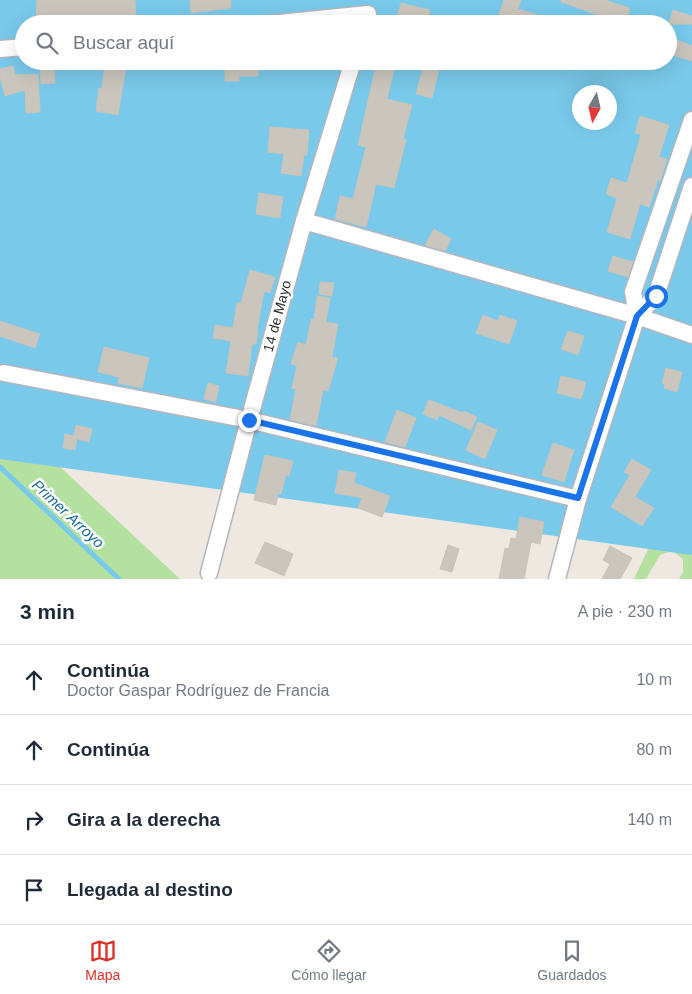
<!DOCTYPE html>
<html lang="es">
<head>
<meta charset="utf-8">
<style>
  :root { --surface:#fff; --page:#f6f6f7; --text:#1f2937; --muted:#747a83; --line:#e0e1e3; --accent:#d93025 }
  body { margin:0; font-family:Arial,sans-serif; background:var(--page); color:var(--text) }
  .compass { position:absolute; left:572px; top:85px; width:45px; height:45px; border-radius:50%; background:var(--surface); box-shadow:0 5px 20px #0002; rotate:188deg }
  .stop { position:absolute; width:15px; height:15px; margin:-11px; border:4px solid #1a73e8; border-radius:50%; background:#fff }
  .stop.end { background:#1a73e8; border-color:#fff; box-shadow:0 1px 5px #0008 }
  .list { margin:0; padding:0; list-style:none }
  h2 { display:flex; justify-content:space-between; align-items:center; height:65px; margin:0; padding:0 20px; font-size:21px }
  h2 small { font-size:16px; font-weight:400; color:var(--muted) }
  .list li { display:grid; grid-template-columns:32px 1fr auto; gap:15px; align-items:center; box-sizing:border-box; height:70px; padding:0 20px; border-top:1px solid var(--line) }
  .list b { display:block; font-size:19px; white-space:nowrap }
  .list p { margin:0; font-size:16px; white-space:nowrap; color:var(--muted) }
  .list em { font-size:16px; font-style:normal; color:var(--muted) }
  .icon { flex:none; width:28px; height:28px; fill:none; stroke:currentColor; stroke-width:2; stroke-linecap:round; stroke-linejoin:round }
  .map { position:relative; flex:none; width:692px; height:579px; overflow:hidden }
  .search { position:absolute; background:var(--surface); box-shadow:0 5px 20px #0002; left:15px; right:15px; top:15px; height:55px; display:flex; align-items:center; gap:12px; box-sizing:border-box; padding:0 18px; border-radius:28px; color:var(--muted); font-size:19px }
  .sheet { height:345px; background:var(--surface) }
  nav { display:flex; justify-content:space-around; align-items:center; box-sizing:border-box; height:70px; border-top:1px solid var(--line); background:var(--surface); font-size:14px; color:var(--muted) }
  nav a { display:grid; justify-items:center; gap:2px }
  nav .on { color:var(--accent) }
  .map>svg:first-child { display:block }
  .green { fill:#b4e1a0 }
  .water { fill:#79c9ea; fill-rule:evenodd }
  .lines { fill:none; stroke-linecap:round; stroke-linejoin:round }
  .stream { stroke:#79c9ea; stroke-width:5 }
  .building { fill:#cac6be; stroke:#c9c4ba }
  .street-casing { stroke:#b3b6bf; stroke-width:19 }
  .street { stroke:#fff; stroke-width:16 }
  .route { stroke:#1a73e8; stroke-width:6 }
  .labels { text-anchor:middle; stroke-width:5; stroke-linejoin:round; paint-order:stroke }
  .street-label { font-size:14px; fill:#2d2d2d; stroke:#fff }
  .water-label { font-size:15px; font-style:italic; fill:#13699a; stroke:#fff }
</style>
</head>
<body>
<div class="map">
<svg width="692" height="579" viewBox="0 0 692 579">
  <rect width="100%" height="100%" fill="#eee8e0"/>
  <g class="green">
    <path d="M0,413L26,435L180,579H0Z"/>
    <path d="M692,508V579H679L683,572V559L673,551L660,555L646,579H634L660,524Z"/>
  </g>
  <path class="water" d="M0,0H692V555L0,459ZM24,24H668V61H24ZM580,92H610V122H580Z"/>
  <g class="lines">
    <path class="stream" d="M0,467L119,579"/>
  </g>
  <g class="building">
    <path d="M37,0H135L136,19L110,21L111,23L99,24H84V19L58,21V23L36,22Z"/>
    <path d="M190,0H231V8L191,13Z"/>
    <path d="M504,0H521L518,9L556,21V24H514L498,18Z"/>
    <path d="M561,0H605L630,8L625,24H608L610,19L561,2Z"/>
    <path d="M401,3L430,10L426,24L397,17Z"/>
    <path d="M673,10L692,16V24H669Z"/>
    <path d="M674,39L692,46V61L669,54Z"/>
    <path d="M40,61H54L55,83L41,84Z"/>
    <path d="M105,61H127L118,115L96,111L99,88L102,89Z"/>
    <path d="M225,61H258V76H239V81H225Z"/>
    <path d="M377,61H396L387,99L412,105L403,139L406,140L394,188L376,184L366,227L335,219L340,196L353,199L366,147L358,145Z"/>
    <path d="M425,61H441L432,98L416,94Z"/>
    <path d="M13,66L15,75L38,74L40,112L26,113L25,90L5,96L0,77V69Z"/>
    <path d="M640,116L669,125L659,157L667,159L660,181L658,180L649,207L640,204L630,239L607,232L617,198L606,194L611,178L627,183L641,134L635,133Z"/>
    <path d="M270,127L309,130L307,155H304L301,176L281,173L284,154L268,152Z"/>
    <path d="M259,193L283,197L280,218L256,214Z"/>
    <path d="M434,229L451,239L445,251L425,245Z"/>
    <path d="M613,256L633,262L628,277L608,271Z"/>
    <path d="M250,270L275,277L270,293L264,291L257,331H258L256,344H252L248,376L226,373L231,341L213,338L215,325L233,328L237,303H241Z"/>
    <path d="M320,282L334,283L332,296L319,294Z"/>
    <path d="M317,296L330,298L326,322L338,324L332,357L338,358L328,391L323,390L316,426L290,420L296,389L292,388L297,366L291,364L298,342L306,345L311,319L314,320Z"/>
    <path d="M483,315L498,321L500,315L517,321L509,344L476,333Z"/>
    <path d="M0,321L40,334L35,348L0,336Z"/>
    <path d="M568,331L584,336L578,355L561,349Z"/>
    <path d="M104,347L149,358L142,388L118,383L119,377L98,372Z"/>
    <path d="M666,368L682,372L677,392L664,388L665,384L662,383Z"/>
    <path d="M561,376L586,382L581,399L557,393Z"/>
    <path d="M208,383L219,386L216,402L204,399Z"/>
    <path d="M429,400L463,413L464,411L477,417L471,430L439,415L437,420L423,414Z"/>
    <path d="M397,410L416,418L405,447L385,442Z"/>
    <path d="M478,422L497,430L485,459L466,450Z"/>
    <path d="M76,425L92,429L89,442L77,439L75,450L63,448L65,434L74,436Z"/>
    <path d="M553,443L574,450L564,482L542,475Z"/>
    <path d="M265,455L293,461L289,476L286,475L281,494H278L276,505L254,500Z"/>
    <path d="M632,459L651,470L635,497L654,508L642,526L611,507L630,475L624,472Z"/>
    <path d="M339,470L356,473L354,483L390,496L382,517L358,508L362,498L335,493Z"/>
    <path d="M520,517L544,522L540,544L531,542L524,579H499L505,548L509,549L511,538L516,539Z"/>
    <path d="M265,542L293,554L284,576L255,563Z"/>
    <path d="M448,545L459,549L452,572L440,569Z"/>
    <path d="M610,546L632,558L620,579H602L610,564L603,560Z"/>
  </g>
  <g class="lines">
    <defs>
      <g id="street">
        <path d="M269,24L368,14"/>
        <path d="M0,49L24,47"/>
        <path d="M304,221L637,316L692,335"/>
        <path d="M637,316L656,296L692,186"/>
        <path d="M4,373L249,420L578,499"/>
        <path d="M209,573L249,420L304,221L353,61"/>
        <path d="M557,579L578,499L637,316L633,292L692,120"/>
      </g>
    </defs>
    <use href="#street" class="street-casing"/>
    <use href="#street" class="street"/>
  </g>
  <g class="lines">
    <path class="route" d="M249,420L578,498L637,316L656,296"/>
  </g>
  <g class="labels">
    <g class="street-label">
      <text transform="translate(277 316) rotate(-75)" y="5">14 de Mayo</text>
    </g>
    <g class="water-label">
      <text transform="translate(68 514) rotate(43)" y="5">Primer Arroyo</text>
    </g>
  </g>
</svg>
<svg class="compass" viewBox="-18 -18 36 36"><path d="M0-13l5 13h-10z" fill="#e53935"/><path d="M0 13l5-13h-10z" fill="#747a83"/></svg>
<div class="stop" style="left:656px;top:296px"></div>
<div class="stop end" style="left:249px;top:420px"></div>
<div class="search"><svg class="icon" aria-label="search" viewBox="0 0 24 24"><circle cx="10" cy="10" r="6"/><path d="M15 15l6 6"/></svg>Buscar aquí</div>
</div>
<section class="sheet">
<h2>3 min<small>A pie · 230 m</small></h2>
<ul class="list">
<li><svg class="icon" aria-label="ahead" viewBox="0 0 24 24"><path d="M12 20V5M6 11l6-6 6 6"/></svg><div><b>Continúa</b><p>Doctor Gaspar Rodríguez de Francia</p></div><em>10 m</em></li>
<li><svg class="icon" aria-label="ahead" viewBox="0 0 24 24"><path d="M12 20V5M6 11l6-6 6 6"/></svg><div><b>Continúa</b></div><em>80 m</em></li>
<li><svg class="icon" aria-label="right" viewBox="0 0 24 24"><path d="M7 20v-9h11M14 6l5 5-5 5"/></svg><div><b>Gira a la derecha</b></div><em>140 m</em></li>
<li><svg class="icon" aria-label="arrive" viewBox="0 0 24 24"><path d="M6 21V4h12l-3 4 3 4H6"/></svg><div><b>Llegada al destino</b></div></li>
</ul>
</section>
<nav>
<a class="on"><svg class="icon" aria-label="map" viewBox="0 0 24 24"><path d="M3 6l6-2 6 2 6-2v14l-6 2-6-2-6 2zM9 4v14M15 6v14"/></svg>Mapa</a>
<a><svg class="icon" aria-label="directions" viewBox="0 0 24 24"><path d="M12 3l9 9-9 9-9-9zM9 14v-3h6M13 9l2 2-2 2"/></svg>Cómo llegar</a>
<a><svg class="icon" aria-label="saved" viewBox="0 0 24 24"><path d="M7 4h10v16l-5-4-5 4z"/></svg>Guardados</a>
</nav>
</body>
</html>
